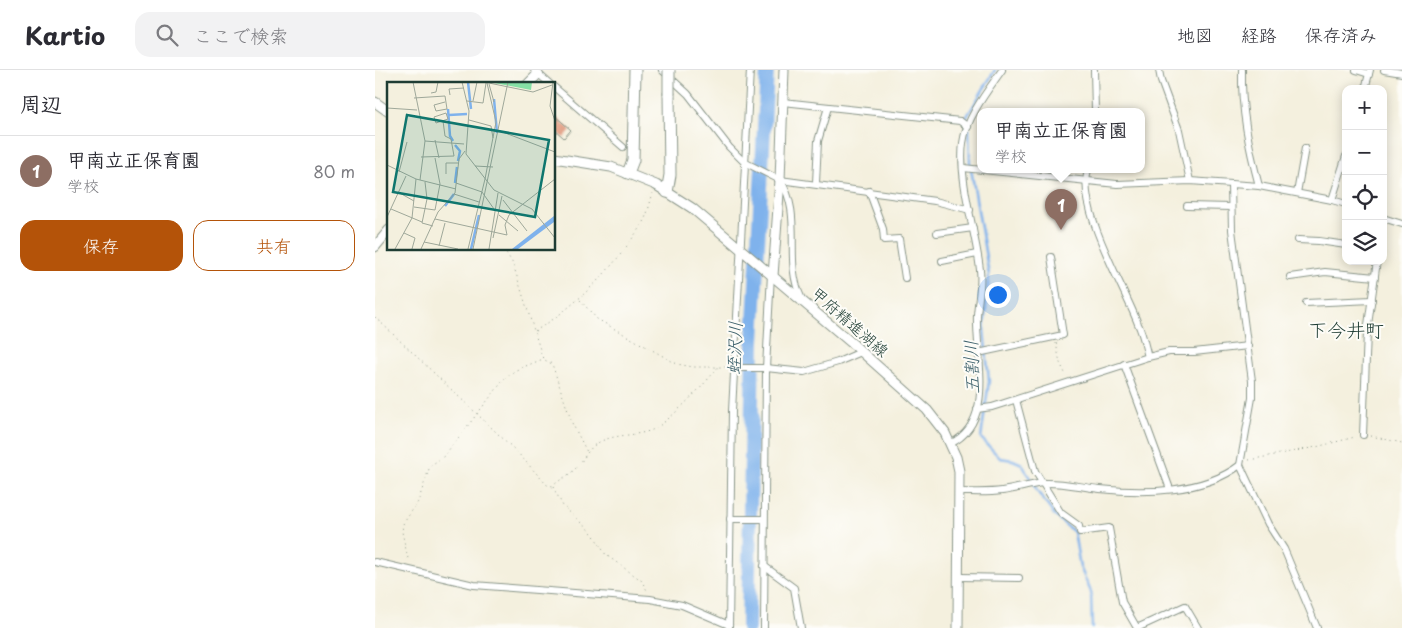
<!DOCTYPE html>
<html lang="ja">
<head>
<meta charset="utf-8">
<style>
  :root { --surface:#fff; --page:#f2f2f3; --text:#2b2b33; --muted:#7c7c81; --line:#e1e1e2; --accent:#b45309 }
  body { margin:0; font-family:"Playpen Sans","Klee One",sans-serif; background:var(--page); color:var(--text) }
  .controls { position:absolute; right:15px; top:15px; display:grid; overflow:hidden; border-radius:10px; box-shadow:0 2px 12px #0003 }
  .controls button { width:45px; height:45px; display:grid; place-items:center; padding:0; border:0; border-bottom:1px solid var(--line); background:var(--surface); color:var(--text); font:25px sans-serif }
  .you { position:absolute; left:622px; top:224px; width:18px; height:18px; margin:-12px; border:4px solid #fff; border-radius:50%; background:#1a73e8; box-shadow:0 0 0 8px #1a73e833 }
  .badge { display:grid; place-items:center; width:32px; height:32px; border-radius:50%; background:var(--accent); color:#fff; font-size:16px; font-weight:700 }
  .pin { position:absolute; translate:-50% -41px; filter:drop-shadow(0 1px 2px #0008) }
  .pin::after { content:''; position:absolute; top:26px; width:18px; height:15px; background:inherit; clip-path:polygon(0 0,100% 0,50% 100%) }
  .popup { position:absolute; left:602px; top:38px; width:168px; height:65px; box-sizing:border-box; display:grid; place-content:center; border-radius:10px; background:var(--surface); filter:drop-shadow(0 1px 4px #0005); font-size:16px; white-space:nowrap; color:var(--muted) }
  .popup b { font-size:19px; color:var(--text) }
  .popup::after { content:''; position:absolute; left:50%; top:100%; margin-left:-10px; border:10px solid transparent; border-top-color:var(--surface) }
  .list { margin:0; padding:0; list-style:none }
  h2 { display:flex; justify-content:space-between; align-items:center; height:65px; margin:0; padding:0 20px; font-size:21px }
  h2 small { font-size:16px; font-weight:400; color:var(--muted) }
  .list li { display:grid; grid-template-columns:32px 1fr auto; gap:15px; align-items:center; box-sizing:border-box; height:70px; padding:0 20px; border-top:1px solid var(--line) }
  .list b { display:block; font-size:19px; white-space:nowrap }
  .list p { margin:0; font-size:16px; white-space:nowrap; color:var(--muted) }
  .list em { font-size:16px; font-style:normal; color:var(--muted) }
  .actions { display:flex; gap:10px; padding:15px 20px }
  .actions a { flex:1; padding:11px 0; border:1px solid var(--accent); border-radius:15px; text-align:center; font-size:18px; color:var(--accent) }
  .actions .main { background:var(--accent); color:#fff }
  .icon { flex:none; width:28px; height:28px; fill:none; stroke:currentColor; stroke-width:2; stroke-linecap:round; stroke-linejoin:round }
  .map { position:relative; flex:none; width:1027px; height:558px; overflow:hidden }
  header { display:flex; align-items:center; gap:30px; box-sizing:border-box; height:70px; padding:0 25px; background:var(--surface); border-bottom:1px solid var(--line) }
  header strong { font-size:24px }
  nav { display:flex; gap:28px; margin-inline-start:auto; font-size:18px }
  .search { width:350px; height:45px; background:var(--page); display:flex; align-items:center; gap:12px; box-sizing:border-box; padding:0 18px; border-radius:15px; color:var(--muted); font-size:19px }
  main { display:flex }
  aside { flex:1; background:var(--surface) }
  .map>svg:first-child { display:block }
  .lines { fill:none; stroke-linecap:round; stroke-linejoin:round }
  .stream { stroke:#7fb2ec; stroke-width:2.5 }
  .river { stroke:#7fb2ec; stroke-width:14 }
  .building { fill:#e19c81 }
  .street-casing { stroke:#8a9689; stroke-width:8 }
  .secondary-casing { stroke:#8a9689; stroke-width:11 }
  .highway-casing { stroke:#8a9689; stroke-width:13 }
  .path { stroke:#8a9689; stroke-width:1; stroke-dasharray:1 4; stroke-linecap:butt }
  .street { stroke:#fff; stroke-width:6 }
  .secondary { stroke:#fff; stroke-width:9 }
  .highway { stroke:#fff; stroke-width:11 }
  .highway-bridge-casing { stroke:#8a9689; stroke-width:13; stroke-linecap:butt }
  .highway-bridge { stroke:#fff; stroke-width:11 }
  .labels { text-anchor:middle; stroke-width:4; stroke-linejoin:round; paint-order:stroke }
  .street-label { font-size:16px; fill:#1f3d34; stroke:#fdfcf7 }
  .water-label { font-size:18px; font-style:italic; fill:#3c606b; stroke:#fdfcf7 }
  .quarter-label { font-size:19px; fill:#1f3d34; stroke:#fdfcf7 }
  .inset-river { fill:none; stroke:#7fb2ec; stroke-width:2.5 }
  .inset-road { fill:none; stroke:#9fa89a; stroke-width:1 }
  .view { fill:#0f766e; fill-opacity:0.15; stroke:#0f766e; stroke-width:2.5 }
  .inset-edge { fill:none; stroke:#1f3d34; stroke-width:2.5 }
</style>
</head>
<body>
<header>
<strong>Kartio</strong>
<div class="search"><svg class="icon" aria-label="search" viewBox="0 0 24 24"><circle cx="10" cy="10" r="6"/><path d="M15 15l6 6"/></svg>ここで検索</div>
<nav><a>地図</a><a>経路</a><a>保存済み</a></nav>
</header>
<main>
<aside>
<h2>周辺<small></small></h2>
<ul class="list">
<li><span class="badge" style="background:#8d6e63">1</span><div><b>甲南立正保育園</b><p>学校</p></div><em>80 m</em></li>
</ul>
<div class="actions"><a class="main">保存</a><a>共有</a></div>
</aside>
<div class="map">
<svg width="1027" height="558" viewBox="0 0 1027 558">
  <rect width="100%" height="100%" fill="#fdfcf7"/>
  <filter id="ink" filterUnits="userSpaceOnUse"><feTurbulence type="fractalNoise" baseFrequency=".02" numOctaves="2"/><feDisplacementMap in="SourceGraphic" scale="10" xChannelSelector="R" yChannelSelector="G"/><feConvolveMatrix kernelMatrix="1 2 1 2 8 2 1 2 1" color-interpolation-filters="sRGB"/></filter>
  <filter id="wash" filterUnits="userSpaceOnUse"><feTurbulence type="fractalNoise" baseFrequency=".0096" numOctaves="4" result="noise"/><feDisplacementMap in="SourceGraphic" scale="20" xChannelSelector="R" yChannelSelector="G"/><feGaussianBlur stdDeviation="1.12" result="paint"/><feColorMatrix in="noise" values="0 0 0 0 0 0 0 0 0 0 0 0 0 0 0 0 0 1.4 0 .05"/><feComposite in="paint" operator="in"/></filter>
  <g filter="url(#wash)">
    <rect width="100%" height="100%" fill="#f4f0de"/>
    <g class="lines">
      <g class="stream">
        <path d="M593,53L591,48L620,0"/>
        <path d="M594,59L595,93L614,205L609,260L614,311L606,368L625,388L638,390L647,394L662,421L680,446L699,462L705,497L716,522L717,558"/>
      </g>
      <path class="river" d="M373,558L378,272L392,0"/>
    </g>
    <g id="blocks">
      <path class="building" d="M179,45L196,60L189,68L179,59Z"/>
    </g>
  </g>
  <g filter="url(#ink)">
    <use href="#blocks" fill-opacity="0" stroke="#8a9689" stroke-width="1"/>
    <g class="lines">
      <defs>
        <g id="street">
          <path d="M159,0L175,14"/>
          <path d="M287,0L313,24L354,77L369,92L405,110L560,131L595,140"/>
          <path d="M719,0L720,41"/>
          <path d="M784,0L786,11L804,60L815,111"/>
          <path d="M867,0C866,40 874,78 884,116"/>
          <path d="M981,0L994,4"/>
          <path d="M1009,0L1027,3"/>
          <path d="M179,17L248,77"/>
          <path d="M990,19L995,0"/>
          <path d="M408,32L585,51L593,57"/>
          <path d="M588,98L742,114L815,111L884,116L957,130L971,134"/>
          <path d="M713,99C702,140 748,214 763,254C768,264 770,276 773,287"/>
          <path d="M405,110C429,144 408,191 426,227"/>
          <path d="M441,113L443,71L453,37"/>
          <path d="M856,115L857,160L877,311V328L865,395L893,454L909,479L942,558"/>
          <path d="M494,121L508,159L509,170L524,169L530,208"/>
          <path d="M922,123L930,78"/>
          <path d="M957,130L971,86"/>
          <path d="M812,136L856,137"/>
          <path d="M1008,148L1027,154"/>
          <path d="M562,163L598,158"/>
          <path d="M923,170L944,171L971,175"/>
          <path d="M567,191L602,184"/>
          <path d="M915,207L950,202L1000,207"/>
          <path d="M931,233L997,230"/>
          <path d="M603,283L688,265L676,187"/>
          <path d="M749,294L795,419"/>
          <path d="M358,298H391L429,302L463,292L486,282"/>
          <path d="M641,330L660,401L686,443L704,456L705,462L734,458L747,532L762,558"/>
          <path d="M602,339L617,337L773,287L794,282H819L873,276"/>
          <path d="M988,365L992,262L1002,191"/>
          <path d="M575,374C622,351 600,286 602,245C603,229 607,216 605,200C601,162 583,110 588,73C591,48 613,20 627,0"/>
          <path d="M585,422C599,422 613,423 627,421C641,419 654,415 668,413C688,412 706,417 725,419C769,424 829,423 865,395"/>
          <path d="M355,449H389"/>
          <path d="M0,492L99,515L275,529L307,535L354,555"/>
          <path d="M389,496L419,518L426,558"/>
          <path d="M585,507L644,508"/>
          <path d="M354,558L357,341L375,0"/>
          <path d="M389,558L391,298L396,204"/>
          <path d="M762,558L810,536L823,558"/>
        </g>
        <g id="secondary">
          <path d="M153,14L163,4"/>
          <path d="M0,32L14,42"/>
          <path d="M179,88L236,97L281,115L317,138L479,275L552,340L570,363L581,387L584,401L583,558"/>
          <path d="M0,177L14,160"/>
          <path d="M398,206L405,110L409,0"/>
        </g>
        <g id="highway">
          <path d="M253,103L258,90L260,0"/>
          <path d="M292,122L295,105L294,24"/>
        </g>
      </defs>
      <use href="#street" class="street-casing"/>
      <use href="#secondary" class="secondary-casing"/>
      <use href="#highway" class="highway-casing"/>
      <g class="path">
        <path d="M129,179L138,194L168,289L177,294L197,353L212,382"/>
        <path d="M205,230L222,249L302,294L318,297H350"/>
        <path d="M0,247L141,381L172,415L178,416C185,409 193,406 199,400C208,392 211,381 221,374C238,363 259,367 277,360C292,354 333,311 343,297"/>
        <path d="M160,261C203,235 242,195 268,152C273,144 275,132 278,123"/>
        <path d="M681,273L685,293L691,305"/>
        <path d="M996,366L1027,373"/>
        <path d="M874,390L941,377L980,367"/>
        <path d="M178,417L188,436L218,464L231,485L266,510L273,522"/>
        <path d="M34,493L27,462L28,454L43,432L55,396L69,386L131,307L141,300L168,289"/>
      </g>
      <use href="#street" class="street"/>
      <use href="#secondary" class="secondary"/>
      <use href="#highway" class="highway"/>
      <defs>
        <path id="highway-bridge" d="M294,24V0"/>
      </defs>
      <use href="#highway-bridge" class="highway-bridge-casing"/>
      <use href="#highway-bridge" class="highway-bridge"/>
    </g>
  </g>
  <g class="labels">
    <g class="street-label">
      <text transform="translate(475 252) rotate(41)" y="6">甲府精進湖線</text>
    </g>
    <g class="water-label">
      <text transform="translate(360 278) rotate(-88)" y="6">蛭沢川</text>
      <text transform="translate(597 297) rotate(-92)" y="6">五割川</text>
    </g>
    <g class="quarter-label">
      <text x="971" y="267">下今井町</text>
    </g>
  </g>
  <g transform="translate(12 12)">
    <rect width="168" height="168" fill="#f4f0de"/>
    <path d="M102,0H145L144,8Z" fill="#86e0a6"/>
    <path d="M167,134V140L131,167H125Z" fill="#7fb2ec"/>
    <path class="inset-river" d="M81,0L84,27M107,17L110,51M61,27L63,54L66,59M62,33L80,32M68,63L73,69L71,79M68,101L70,85M58,124L67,112M84,167L92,133"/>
    <path class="inset-road" d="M26,0L38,59L33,98M75,0L82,29L79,72L107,108L145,127L168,156M97,0L146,10L165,3M166,0L163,24L168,39M102,2L107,20M44,11L49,10L51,0M63,13L62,7L77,6M27,16L58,14L60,27L49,29L47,23L58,20M80,19L96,21L99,1M86,19L90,0M0,26L30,28M59,31L61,37L49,41L47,35ZM82,38L104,44L106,56M56,39L58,54L64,57L67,74M113,49L168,70M48,58L52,76M38,59L77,62M34,75L67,74M0,83L29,97L69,107M88,84L106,85M12,90L20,60M59,92V81H71M98,97L109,40L100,1M38,100L40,117L35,141L46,144M69,101L95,110L107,127M11,110L27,119M67,112L92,120M116,118L140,149M27,125L48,128M4,127L35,140M48,128L53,102L48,76M112,133L131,149M0,135L19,94M48,137L120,153L118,143L122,133L168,97M17,151L28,156L25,167M106,156L115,114M37,160L71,167M52,164L58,141M8,167L25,136L29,97M34,167L51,130L68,111L72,77L78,69M81,167L98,97M86,167L121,0M102,167L111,111"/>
    <path class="view" d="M20,33L162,58L148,135L6,110Z"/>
    <rect width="168" height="168" class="inset-edge"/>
  </g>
</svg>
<div class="controls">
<button>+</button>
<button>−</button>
<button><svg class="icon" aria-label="locate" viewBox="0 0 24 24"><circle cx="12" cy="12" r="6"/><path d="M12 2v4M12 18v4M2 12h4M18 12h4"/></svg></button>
<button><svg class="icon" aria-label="layers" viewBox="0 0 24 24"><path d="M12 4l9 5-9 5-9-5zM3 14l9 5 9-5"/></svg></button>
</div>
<div class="you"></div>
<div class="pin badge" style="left:686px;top:160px;background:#8d6e63">1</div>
<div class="popup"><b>甲南立正保育園</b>学校</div>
</div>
</main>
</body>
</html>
